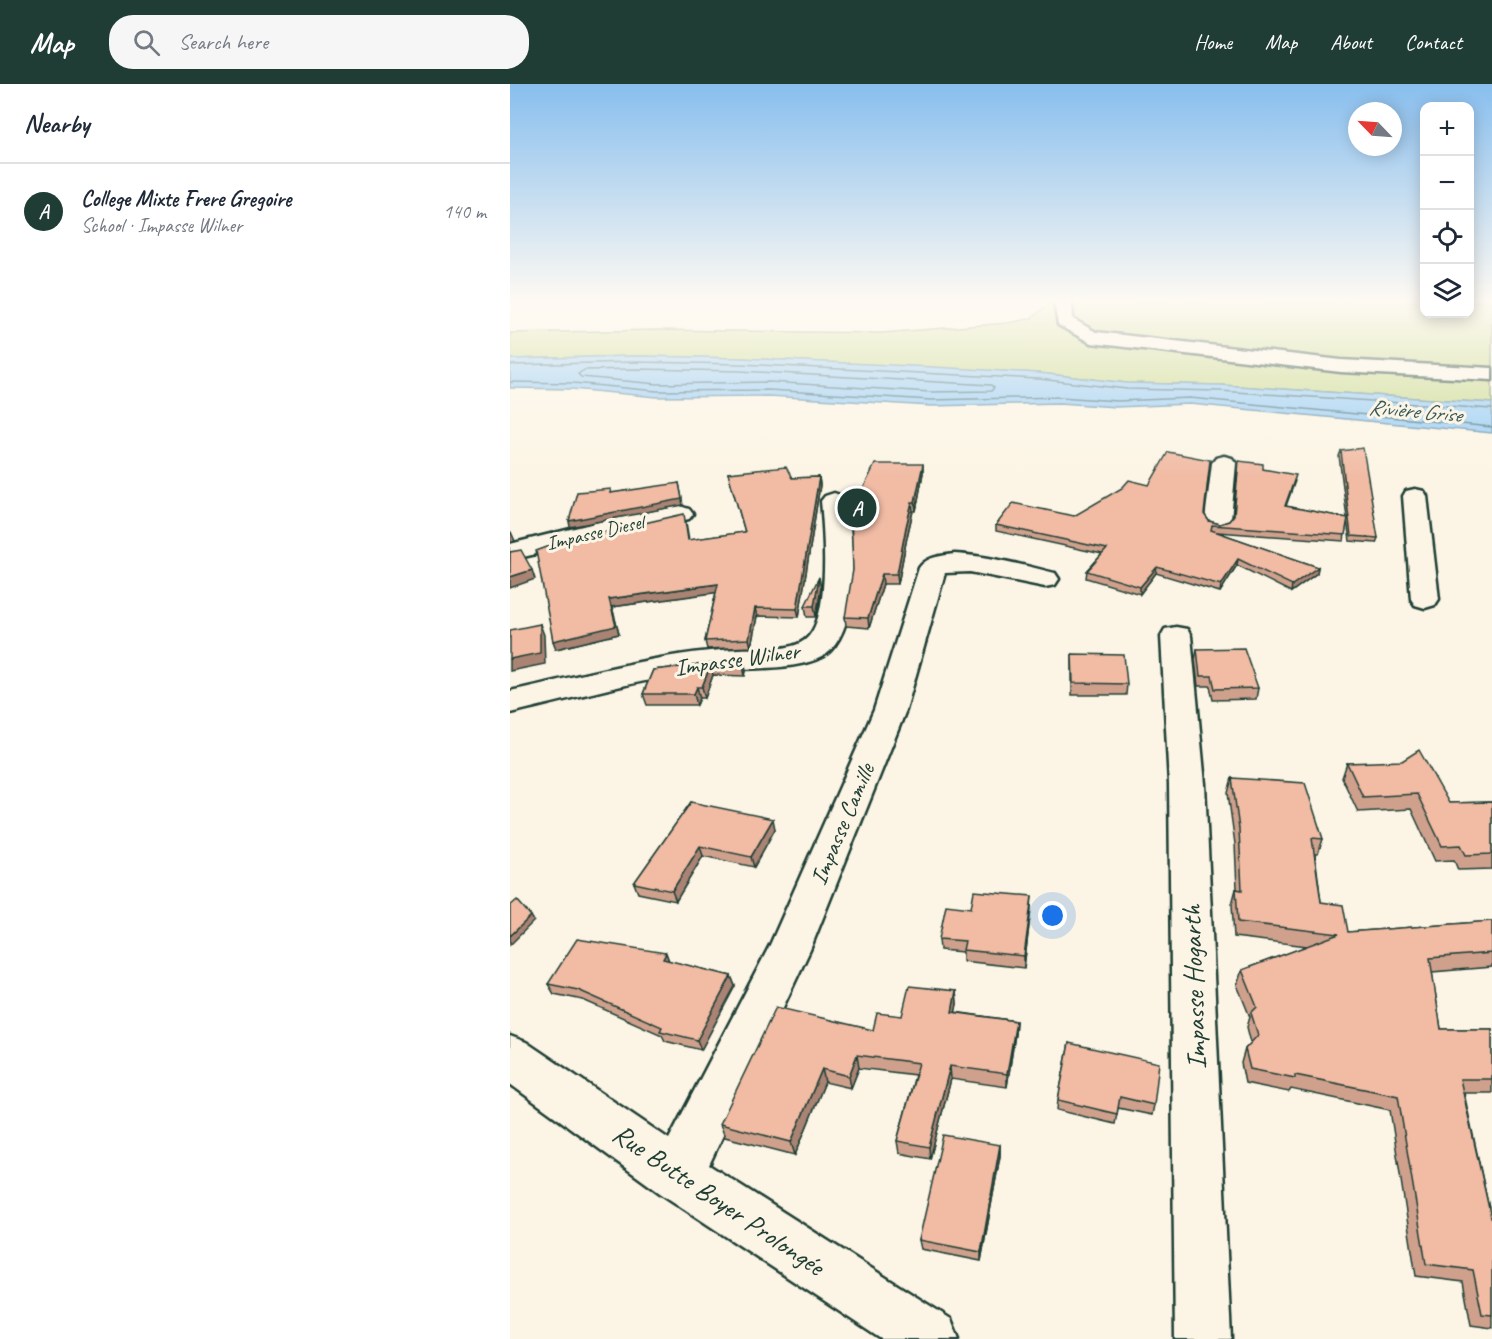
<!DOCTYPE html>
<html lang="en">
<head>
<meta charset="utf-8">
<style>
  :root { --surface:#fff; --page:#f6f6f7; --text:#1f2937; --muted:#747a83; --line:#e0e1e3; --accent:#1f3d34 }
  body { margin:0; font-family:Caveat,sans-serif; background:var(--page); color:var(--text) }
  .controls { position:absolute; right:18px; top:18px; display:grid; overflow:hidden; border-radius:12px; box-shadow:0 3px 15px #0003 }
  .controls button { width:54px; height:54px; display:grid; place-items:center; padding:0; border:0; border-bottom:2px solid var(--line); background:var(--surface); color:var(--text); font:30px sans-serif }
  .compass { position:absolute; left:838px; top:18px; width:54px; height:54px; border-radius:50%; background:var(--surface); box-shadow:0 3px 15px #0003; rotate:295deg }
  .you { position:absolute; left:543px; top:832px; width:21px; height:21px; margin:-15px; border:4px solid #fff; border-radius:50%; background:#1a73e8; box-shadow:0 0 0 9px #1a73e833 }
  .badge { display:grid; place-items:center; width:39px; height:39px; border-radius:50%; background:var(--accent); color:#fff; font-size:20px; font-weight:700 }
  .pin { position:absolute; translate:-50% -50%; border:3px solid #fff; box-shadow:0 2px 6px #0006 }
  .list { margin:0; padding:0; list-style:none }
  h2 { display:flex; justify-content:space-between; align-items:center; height:78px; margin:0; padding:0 24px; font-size:26px }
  h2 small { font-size:20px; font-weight:400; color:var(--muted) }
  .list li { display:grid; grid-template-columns:39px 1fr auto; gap:18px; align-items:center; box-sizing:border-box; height:96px; padding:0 24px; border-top:2px solid var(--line) }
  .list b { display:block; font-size:22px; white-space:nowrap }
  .list p { margin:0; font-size:20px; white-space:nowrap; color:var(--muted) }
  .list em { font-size:20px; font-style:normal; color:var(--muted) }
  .icon { flex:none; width:33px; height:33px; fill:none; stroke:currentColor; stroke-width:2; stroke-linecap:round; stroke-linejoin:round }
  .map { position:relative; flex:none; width:982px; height:1255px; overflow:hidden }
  header { display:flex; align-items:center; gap:36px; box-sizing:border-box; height:84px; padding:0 30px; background:var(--accent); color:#fff }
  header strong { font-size:28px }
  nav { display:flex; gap:33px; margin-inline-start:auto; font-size:21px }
  .search { width:420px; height:54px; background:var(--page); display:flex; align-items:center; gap:15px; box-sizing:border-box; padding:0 21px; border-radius:24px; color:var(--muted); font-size:22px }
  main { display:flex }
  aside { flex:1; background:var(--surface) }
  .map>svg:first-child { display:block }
  .green { fill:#c8d98e; stroke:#748b61; stroke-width:1.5 }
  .water { fill:#98cdf6; stroke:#6893a8; stroke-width:1.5 }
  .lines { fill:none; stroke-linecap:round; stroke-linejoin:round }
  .shore { stroke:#4f7782; stroke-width:1.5 }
  .minor-casing { stroke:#1f3d34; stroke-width:5 }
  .minor { fill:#fcf5e5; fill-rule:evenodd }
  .wall { fill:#cfa18d; stroke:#1f3d34; stroke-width:1.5 }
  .shaded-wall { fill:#a98373; stroke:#1f3d34; stroke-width:1.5 }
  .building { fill:#f1bba4; stroke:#1f3d34; stroke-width:1.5 }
  .labels { text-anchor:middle; stroke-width:6; stroke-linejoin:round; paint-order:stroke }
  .far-street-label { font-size:20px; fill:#1f3d34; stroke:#fcf5e5 }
  .far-water-label { font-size:22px; font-style:italic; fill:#375a5b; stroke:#fcf5e5 }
  .street-label { font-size:24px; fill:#1f3d34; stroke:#fcf5e5 }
  .near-street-label { font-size:28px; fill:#1f3d34; stroke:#fcf5e5 }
</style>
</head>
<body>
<header>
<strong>Map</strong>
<div class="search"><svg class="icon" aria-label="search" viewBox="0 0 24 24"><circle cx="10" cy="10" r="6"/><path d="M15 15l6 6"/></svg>Search here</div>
<nav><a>Home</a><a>Map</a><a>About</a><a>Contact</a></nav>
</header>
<main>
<aside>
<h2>Nearby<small></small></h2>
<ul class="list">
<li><span class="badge">A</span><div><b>College Mixte Frere Gregoire</b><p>School · Impasse Wilner</p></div><em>140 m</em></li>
</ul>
</aside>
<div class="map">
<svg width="982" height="1255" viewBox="0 0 982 1255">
  <rect width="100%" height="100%" fill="#fcf5e5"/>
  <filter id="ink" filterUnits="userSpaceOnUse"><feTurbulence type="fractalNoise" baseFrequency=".0167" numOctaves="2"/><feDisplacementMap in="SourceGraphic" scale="12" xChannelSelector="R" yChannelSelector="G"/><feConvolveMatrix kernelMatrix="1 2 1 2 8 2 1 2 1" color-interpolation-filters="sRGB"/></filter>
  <g filter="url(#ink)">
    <path class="green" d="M541,218H914V230H960V218H982V319L711,301L617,299L529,289L230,274L126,272L0,275V249L145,246L372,249L498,239L522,234Z"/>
    <path class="water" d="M126,272L230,274L424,283L529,289L617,299L711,301L982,319V349L680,320L606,323L550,319L421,322L259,312L147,313L62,305L0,304V275Z"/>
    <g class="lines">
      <g class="shore">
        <path d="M0,281L126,278L230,280L529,295L617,305L710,307L982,325"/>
        <path d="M127,285L230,287L481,301L484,304L481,307L421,308L259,298L148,300L71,293L68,290L74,286Z"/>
        <path d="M0,298L63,299L147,307L259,306L421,316L550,313L607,317L680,314L982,343"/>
      </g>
      <defs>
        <g id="minor">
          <path d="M544,218H562L563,235L586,248L831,276L982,284V296L831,288L581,259L548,241Z"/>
          <path d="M714,372L722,374L726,379L721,436L717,441L708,444L699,441L695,436L702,379L706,374Z"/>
          <path d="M905,405L914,407L917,412L929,515L925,521L915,524L905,521L901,515L893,412L896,407Z"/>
          <path d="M324,409L333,412L337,417C342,459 352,533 320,567C302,585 252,584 227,585C150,588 75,612 0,629V607C75,591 152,568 229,565C250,564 285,569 299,552C320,528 314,448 311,417L315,412Z"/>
          <path d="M170,422L179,425L183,430L179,435L0,476V460L93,437Z"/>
          <path d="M445,470C479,472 512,481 545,489L549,495L545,501L535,503L460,488L435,489L396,626L300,866L199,1081L441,1235L449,1255H371L150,1109L0,1000V952L16,958L159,1055L260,861L364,626L409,484C417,472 432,472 445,470Z"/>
          <path d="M666,543L677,545L681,552L695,700L721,1255H665L659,700L651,552L655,545Z"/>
        </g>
      </defs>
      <use href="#minor" class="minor-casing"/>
      <use href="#minor" class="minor"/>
    </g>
    <g class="wall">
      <path d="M831,367L868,454L866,459L840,457L837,436L834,457L707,448L808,483L807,489L781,508L727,481L710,508L646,489L630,510L576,494L577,487L592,470L486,447V441L564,432L694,430L699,437L710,440L719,437L723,432L729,377L785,397L776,422L837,434L829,372Z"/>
      <path d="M413,380V389L406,427H403L397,453L388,500H373L359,544L336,542L335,533Z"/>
      <path d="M218,389L282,394L309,393L310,401L289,533L247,532L241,563L197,565L195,557L206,508L102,523L109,550L46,565L176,438L179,456L235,448Z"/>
      <path d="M311,504L306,533H297L295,522Z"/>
      <path d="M687,565L748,604L746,615L703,616L700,602H688L685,575Z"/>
      <path d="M562,570L617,600L616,611H562Z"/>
      <path d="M234,576L236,587L235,592L203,591L195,614H190L187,621H137L133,610L143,586Z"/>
      <path d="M837,679L939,719L982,718V785L948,786L944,776L925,777L901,725L848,728L832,694Z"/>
      <path d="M722,694L813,755L808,770H805L811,818L838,848L982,837V883L922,888L931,945H982V1009H954L982,1138V1244L961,1241L953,1198L906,1192L880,1026L781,1005L779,1008L735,999L731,979L735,965L741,959L737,943L740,933L727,901L732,886L797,862L724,853L722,820L726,805H727L725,760L718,709Z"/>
      <path d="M181,718L265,745L244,783L193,772L166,817L128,809L124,799Z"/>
      <path d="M461,824H521L514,884L453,877V868L430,866L429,855Z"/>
      <path d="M156,869L159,877L221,892L225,902L191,966L155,957L152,951L73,916L44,910L38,900Z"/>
      <path d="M446,907L447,920L445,928L506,937L505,950L497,1003L441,995L420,1075L389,1069L387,1057L405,991L349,984L341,1004L315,998L285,1071L215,1053L210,1040L363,946Z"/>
      <path d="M559,959L644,1021L642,1031L608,1024L605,1040L547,1026L548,1016Z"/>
      <path d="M490,1061V1072L471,1177L411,1165L409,1156Z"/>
    </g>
    <g class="shaded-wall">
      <path d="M413,380V389L406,427L405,418Z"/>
      <path d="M309,393L310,401L289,533L287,525Z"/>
      <path d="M169,399L173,421L60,443L59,437Z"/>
      <path d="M402,418L403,427L397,453L388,500L387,490L396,443Z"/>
      <path d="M0,448H1L5,457L0,459Z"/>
      <path d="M728,475L727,481L710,508L711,501Z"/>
      <path d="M647,483L646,489L630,510V503Z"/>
      <path d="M808,483L807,489L781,508L782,501Z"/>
      <path d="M22,486L25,495L0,504V493Z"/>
      <path d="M372,490L373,500L359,544L358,534Z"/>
      <path d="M309,493L311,504L306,533L304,522Z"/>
      <path d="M208,500L210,508L102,523L109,550L46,565L43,557L99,515Z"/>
      <path d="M245,524L247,532L241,563L239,555Z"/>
      <path d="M30,540L34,551L35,580L0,587V575Z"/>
      <path d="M234,576L236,587L235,592L233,581Z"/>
      <path d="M201,580L203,591L195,614L192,603Z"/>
      <path d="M187,603L190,614L187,621L184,610Z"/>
      <path d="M263,735L265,745L244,783L241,773Z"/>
      <path d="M190,762L193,772L166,817L162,807Z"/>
      <path d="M522,812L521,824L514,884V872Z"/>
      <path d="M21,832L24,837L0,861V852Z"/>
      <path d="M156,869L160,880L153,875Z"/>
      <path d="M221,892L225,902L191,966L187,956Z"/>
      <path d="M446,907L447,920L443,941L442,928Z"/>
      <path d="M506,937L505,950L497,1003V990Z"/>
      <path d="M347,971L349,984L341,1004L339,992Z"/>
      <path d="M440,982L441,995L420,1075L419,1063Z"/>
      <path d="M312,985L315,998L285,1071L281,1058Z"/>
      <path d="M490,1061V1072L471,1177V1168Z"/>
    </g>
    <g class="building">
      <path d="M853,364L868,454L841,452L831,367Z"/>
      <path d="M658,368L700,376L694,430L699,437L710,440L719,437L724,431L729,377L753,380V385L786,391L775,422L838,434L835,451L702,441L701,446L808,483L782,501L728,475L711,501L647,483L630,503L577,487L597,465L486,441L503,419L564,432L612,404L619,396L639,401Z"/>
      <path d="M365,380H413L405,418H402L396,443L387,490H372L358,534L335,533L343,486L341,430Z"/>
      <path d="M276,383L282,394L309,393L287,525L245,524L239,555L195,557L208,500L99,515L106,542L43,557L26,467L51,458L174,430L178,456L235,448L218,389Z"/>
      <path d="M169,399L172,415L59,437L67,408L101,405L100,409Z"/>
      <path d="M11,466L22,486L0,493V468Z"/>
      <path d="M309,493L304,522H295Z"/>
      <path d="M30,540V569L0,575V546Z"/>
      <path d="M734,564L748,604L705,605L702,592H690L687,565Z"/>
      <path d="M562,570L614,571L617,600L563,599Z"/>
      <path d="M234,576L233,581L201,580L192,603H187L184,610H133L143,586Z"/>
      <path d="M909,666L939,719L982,718V770L956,771L951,761L932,762L907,710L853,713L837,679L892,677Z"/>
      <path d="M722,694L795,699L813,755L802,754L811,818L833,821L838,848L982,837V869L920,874L931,945H982V995H950L982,1138V1231L972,1230L963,1186L916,1180L888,1012L785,991V994L740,985L735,965L748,951L741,929L747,923L732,886L829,850L728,838L726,805L732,806L729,745Z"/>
      <path d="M181,718L263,735L241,773L190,762L162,807L124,799Z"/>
      <path d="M464,807L522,812L514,872L453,866L455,857L429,855L436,821L461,824Z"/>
      <path d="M7,816L21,832L0,852V822Z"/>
      <path d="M67,855L156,869L153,875L221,892L187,956L150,947L152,943L68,906L38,900Z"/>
      <path d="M399,902L446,907L442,928L506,937L497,990L440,982L419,1063L387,1057L409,979L347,971L339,992L312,985L281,1058L210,1040L266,923L363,946L367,929L392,932Z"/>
      <path d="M559,959L649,979L644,1021L610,1013L607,1030L548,1016Z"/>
      <path d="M433,1051L490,1061L471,1168L409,1156Z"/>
    </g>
  </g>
  <linearGradient id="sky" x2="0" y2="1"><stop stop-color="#88beee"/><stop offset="0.55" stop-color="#fefaf3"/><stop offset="1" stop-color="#fefaf3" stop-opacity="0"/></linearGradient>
  <rect width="982" height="394" fill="url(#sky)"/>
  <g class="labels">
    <g class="far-street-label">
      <text transform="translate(85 448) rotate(-13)" y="7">Impasse Diesel</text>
    </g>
    <g class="far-water-label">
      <text transform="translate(905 326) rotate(5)" y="8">Rivière Grise</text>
    </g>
    <g class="street-label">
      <text transform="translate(227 575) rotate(-8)" y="8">Impasse Wilner</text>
      <text transform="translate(332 740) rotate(-67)" y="8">Impasse Camille</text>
    </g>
    <g class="near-street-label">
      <text transform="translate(683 903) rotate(-92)" y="10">Impasse Hogarth</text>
      <text transform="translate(209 1115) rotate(34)" y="10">Rue Butte Boyer Prolongée</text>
    </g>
  </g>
</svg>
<div class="controls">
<button>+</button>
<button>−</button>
<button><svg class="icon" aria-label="locate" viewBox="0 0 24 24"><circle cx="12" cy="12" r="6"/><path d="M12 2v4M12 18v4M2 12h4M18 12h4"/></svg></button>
<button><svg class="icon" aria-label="layers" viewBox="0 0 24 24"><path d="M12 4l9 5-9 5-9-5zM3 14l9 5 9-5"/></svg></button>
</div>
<svg class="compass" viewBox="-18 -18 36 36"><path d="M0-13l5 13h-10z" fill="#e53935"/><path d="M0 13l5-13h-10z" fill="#747a83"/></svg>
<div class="you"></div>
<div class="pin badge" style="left:347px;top:424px">A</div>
</div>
</main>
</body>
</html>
